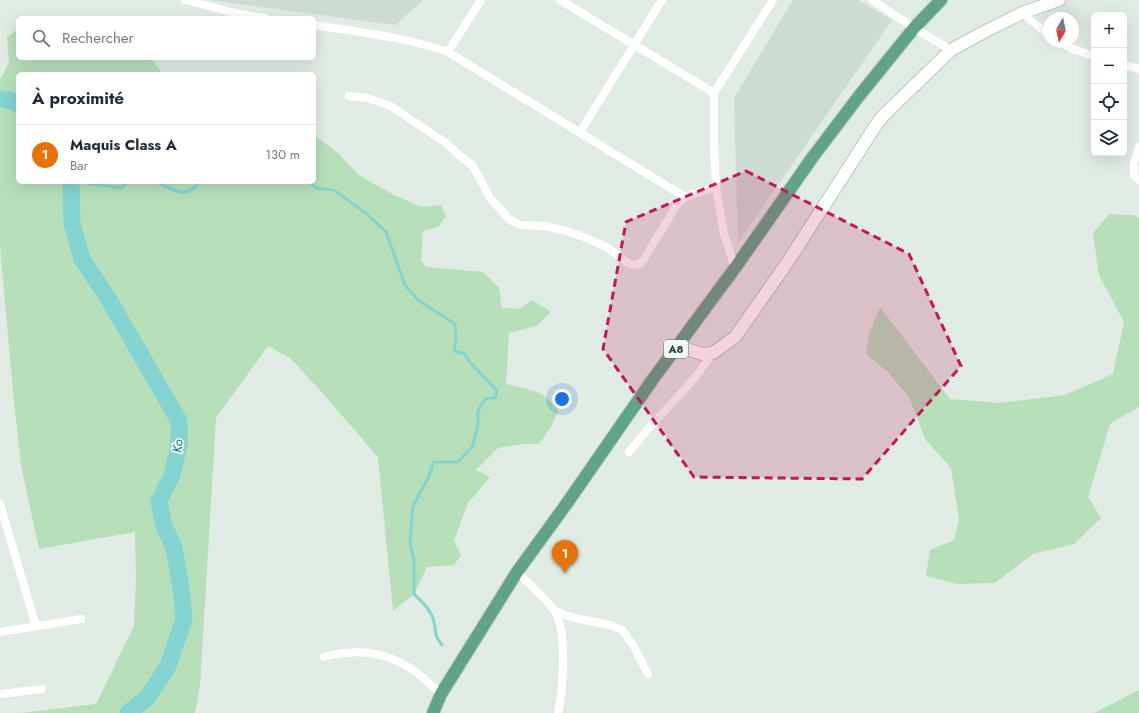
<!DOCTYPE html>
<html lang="fr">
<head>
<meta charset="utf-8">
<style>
  :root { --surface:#fff; --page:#f2f2f3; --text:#1f2937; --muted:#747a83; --line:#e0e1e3; --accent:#0f766e }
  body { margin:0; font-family:Jost,sans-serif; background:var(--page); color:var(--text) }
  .controls { position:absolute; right:12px; top:12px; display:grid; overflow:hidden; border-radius:6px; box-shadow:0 4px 16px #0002 }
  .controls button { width:36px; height:36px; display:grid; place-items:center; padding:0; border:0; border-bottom:1px solid var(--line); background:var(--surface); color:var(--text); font:20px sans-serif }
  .compass { position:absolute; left:1043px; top:12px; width:36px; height:36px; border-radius:50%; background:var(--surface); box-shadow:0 4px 16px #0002; rotate:189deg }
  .you { position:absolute; left:562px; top:399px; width:14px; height:14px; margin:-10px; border:3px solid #fff; border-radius:50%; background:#1a73e8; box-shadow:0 0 0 6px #1a73e833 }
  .badge { display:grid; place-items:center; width:26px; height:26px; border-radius:50%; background:var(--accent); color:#fff; font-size:13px; font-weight:700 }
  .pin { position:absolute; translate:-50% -33px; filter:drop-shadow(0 1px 2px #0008) }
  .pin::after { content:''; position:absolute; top:21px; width:14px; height:12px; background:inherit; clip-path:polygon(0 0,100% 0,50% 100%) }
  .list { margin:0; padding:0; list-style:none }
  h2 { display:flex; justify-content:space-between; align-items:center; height:52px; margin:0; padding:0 16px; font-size:17px }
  h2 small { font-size:13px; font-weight:400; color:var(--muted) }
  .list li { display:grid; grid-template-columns:26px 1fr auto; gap:12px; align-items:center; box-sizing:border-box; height:60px; padding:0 16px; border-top:1px solid var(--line) }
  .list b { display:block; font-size:15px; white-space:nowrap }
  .list p { margin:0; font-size:13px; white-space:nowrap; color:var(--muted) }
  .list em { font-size:13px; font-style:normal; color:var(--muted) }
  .icon { flex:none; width:22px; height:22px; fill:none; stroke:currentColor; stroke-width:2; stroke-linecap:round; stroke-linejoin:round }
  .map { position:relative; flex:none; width:1139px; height:713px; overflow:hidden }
  .search { position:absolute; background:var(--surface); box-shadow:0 4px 16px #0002; left:16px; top:16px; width:300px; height:44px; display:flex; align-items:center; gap:10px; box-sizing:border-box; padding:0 14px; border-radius:6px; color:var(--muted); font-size:15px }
  .panel { position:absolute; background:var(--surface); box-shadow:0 4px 16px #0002; left:16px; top:72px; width:300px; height:112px; border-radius:6px }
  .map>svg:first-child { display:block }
  .built { fill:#cddbd2 }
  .green { fill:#b6deb9 }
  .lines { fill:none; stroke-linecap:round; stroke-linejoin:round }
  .stream { stroke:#83d4d1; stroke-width:3 }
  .river { stroke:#83d4d1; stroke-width:17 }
  .secondary-casing { stroke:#b1ccbd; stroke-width:14 }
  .primary-casing { stroke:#c0c8c5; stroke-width:14 }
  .street { stroke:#fff; stroke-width:8 }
  .secondary { stroke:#fff; stroke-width:12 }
  .primary { stroke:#60a485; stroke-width:12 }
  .marked { fill:#c2185b; fill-opacity:0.2; stroke:#c2185b; stroke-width:3; stroke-dasharray:8 5; stroke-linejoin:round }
  .labels { text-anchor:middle; stroke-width:3.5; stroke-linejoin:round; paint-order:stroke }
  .shield { fill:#eff8f2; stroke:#5d746a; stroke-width:1 }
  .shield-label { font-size:11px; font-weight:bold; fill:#1f3c2f }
  .water-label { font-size:13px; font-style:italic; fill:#167b79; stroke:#eff8f2 }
</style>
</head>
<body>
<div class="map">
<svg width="1139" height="713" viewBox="0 0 1139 713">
  <rect width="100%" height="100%" fill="#dfebe3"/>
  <g class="built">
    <path d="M209,0H423L395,25Z"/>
    <path d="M793,0H858L892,20L738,243L734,98Z"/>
  </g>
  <g class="green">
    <path d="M18,29V58H151L163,74H18V182H314V135L338,153L359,175L390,193L421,207L441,205L446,216L438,227L423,231L421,260L426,267L483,272L499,288L502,308L519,309L532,300L551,312L536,326L509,333L506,384C529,391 544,388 558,411L551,427L539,444H523L498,448L476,470L490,477L468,503L454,541L461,555L454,565L427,567L414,594L393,611L378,457L319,389L290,358L268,346L216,418L200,685L195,713H22L96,704L134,626L136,580L135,532L39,549L21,465L14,401L0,246V80L9,62L7,37Z"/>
    <path d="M1109,214L1134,215L1139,219V407L1110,424L1088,497L1101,518L1074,544L1033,554L995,583L958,584L926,576L930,550L954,540L959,519L951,468L925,439L909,397L887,371L866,354L869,335L880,307L950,399L1000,403L1065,395L1113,374L1124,322L1099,275L1093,233Z"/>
    <path d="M1139,690V713H1094Z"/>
  </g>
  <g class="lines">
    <g class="stream">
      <path d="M79,182L121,188L128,182"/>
      <path d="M158,182L164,186L183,193L195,188L199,182"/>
      <path d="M309,182L316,188L334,190L367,214L386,232L405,285L418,300L455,324L456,339L454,351L465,354L469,361L497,391L495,398L485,399L478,411V426L472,447L458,462H434L428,478L413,506L410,542L414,561V594C422,602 432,611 434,622C437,635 433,633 442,645"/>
    </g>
    <g class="river">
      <path d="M0,99L12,101L18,105"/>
      <path d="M71,182L72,223L82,259L108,298L179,421V446L172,475L159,501L163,523L174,548L181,587L184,619L168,666L147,698L128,713"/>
    </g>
    <defs>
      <path id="secondary" d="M678,346L702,354L713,353L735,337L787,263L878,122L886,113L951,50L982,33L1022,13L1059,0"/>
      <path id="primary" d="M433,713L441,694L517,572L565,506L653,379L735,268L812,158L859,96L914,28L941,0"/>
    </defs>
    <use href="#secondary" class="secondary-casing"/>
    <use href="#primary" class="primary-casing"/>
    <g class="street">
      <path d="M185,0L239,14L266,18"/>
      <path d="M560,0L714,93"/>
      <path d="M872,0L914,28L951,50"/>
      <path d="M1022,13L1049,35"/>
      <path d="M314,25C359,32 405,37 448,52L685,197L716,187"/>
      <path d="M1060,42L1070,48L1094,56"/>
      <path d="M448,52L481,0"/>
      <path d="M1124,65L1139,69"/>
      <path d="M349,96L367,98L389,105L446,143L460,156L473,166L490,198L510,220L521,225L544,226L567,231L589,239L608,248L628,263L634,265L640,264L644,259L678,203L685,197"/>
      <path d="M580,132L662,0"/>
      <path d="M1139,147L1134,163V176L1139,180"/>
      <path d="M735,268L724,234L716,187L714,143V93L773,0"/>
      <path d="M629,452L648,429L694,379L713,353"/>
      <path d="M0,504L36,626"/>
      <path d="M517,572C529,584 543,596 554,610C568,629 563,690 558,713"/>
      <path d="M554,610L570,617L610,625L622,630L633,645L648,674"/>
      <path d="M0,632L81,619"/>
      <path d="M324,657C356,648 385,651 413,670C423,677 432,686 441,694"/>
      <path d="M0,694L42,689"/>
    </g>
    <use href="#secondary" class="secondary"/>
    <use href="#primary" class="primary"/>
  </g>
  <path class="marked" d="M746,171L909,254L961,366L862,479L694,477L603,349L626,222Z"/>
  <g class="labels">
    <rect class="shield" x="664" y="340" width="24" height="18" rx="3"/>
    <g class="shield-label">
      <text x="676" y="353">A8</text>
    </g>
    <g class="water-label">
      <text transform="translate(177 446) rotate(-83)" y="5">Ko</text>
    </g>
  </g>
</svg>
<div class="controls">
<button>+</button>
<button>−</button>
<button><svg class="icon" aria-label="locate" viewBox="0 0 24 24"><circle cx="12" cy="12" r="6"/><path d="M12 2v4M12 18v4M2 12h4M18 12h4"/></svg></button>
<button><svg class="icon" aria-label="layers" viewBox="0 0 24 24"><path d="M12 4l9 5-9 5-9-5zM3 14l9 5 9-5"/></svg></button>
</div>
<svg class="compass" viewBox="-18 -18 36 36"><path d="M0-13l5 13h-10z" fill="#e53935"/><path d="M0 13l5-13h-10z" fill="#747a83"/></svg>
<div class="you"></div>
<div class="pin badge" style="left:565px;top:573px;background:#e8710a">1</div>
<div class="search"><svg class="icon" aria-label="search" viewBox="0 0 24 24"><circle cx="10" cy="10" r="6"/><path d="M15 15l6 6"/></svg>Rechercher</div>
<section class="panel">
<h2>À proximité<small></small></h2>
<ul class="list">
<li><span class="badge" style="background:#e8710a">1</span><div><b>Maquis Class A</b><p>Bar</p></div><em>130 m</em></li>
</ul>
</section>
</div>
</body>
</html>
